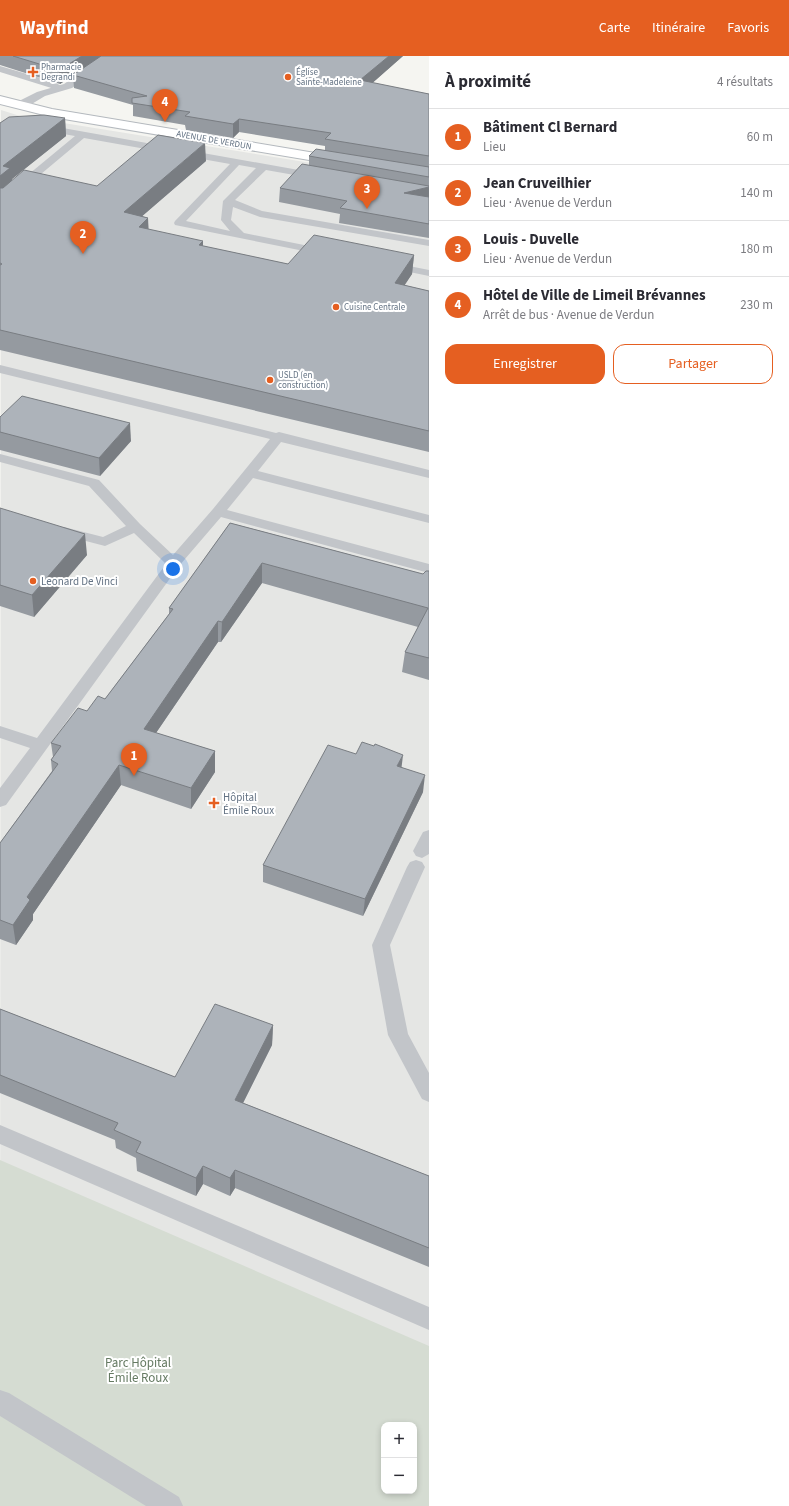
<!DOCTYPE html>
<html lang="fr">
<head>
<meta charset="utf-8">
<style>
  :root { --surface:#fff; --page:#f2f2f3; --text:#2b2b33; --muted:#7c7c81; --line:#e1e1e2; --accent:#e55f21 }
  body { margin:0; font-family:"Source Sans 3",sans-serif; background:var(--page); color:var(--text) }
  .controls { position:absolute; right:12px; bottom:12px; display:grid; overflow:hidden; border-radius:8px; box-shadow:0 2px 6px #0003 }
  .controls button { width:36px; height:36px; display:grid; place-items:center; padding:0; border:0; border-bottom:1px solid var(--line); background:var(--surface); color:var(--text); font:20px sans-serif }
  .you { position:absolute; left:173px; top:513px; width:14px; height:14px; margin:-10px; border:3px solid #fff; border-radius:50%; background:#1a73e8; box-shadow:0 0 0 6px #1a73e833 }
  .badge { display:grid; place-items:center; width:26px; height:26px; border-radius:50%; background:var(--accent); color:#fff; font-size:13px; font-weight:700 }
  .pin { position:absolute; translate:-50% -33px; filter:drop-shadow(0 1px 2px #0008) }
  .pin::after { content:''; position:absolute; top:21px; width:14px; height:12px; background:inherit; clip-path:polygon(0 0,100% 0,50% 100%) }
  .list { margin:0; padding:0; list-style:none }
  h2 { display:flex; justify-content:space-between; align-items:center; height:52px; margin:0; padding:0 16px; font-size:17px }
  h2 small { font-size:13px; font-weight:400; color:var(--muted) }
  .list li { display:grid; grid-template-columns:26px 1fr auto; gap:12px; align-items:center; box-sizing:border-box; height:56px; padding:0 16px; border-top:1px solid var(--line) }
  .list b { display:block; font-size:15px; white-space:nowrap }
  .list p { margin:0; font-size:13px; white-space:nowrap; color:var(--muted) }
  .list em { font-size:13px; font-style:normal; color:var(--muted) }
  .actions { display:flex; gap:8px; padding:12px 16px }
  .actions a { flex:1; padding:9px 0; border:1px solid var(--accent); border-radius:12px; text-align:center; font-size:14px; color:var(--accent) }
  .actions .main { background:var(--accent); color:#fff }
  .map { position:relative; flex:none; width:429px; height:1450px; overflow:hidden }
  header { display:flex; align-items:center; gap:24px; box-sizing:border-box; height:56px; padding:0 20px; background:var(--accent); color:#fff }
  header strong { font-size:19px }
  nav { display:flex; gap:22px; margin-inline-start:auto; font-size:14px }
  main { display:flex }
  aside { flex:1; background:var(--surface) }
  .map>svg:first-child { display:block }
  .built { fill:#e5e6e4; fill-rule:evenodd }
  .green { fill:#d5dcd2; fill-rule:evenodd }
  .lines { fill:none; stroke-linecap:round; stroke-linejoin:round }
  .secondary-casing { stroke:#b4b9be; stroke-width:2 }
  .lane { fill:#c2c5c9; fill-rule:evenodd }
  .street { fill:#c2c5c9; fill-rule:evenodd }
  .secondary { fill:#fff; fill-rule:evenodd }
  .wall { fill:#959aa0 }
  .shaded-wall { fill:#797d82 }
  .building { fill:#adb3ba; stroke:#797d82 }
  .poi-dot { fill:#e55f21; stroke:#fff; stroke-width:1.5 }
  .labels { text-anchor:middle; stroke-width:4; stroke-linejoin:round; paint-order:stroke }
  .far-poi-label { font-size:9px; fill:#637283; stroke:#fff; text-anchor:start }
  .far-street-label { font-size:9px; fill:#637283; stroke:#fff }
  .poi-label { font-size:11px; fill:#637283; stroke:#fff; text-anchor:start }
  .near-park-label { font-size:13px; fill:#657a62; stroke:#fff }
</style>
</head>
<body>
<header>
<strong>Wayfind</strong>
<nav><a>Carte</a><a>Itinéraire</a><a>Favoris</a></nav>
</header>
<main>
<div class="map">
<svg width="429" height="1450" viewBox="0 0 429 1450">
  <rect width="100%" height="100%" fill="#f5f5f1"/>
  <path class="built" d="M1,54L20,60L429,126V1450H0ZM384,1369H414V1435H384Z"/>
  <path class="green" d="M0,1104L429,1290V1450H0ZM384,1369H414V1435H384Z"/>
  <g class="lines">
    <defs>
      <path id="secondary" d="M0,40L52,53L339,101L344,102L345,105L344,108L339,109L52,61L0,48Z"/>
    </defs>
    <use href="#secondary" class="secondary-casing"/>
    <g class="lane">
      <path d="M0,10L54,26L65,32L61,35L0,16Z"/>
      <path d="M46,69L321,118L322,120L321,122L317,123L266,114L235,144L262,155L429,184V190L260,161L233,151L231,164L244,177L324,193L329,196L324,199L175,169L174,167L175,165L230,108L84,82L4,149L0,150V142L75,80L46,75L0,78V72ZM239,109L256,112L223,145L221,164L230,175L186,165Z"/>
      <path d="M389,206L429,214V220L385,211L383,209L385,207Z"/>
      <path d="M0,309L276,377L279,376L429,414V422L281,386L258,415L429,459V467L253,422L227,454L429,508V517L221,461L179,510L6,749L0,751V732L30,692L0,682V670L37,682L166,508L134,477L105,490L59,478L57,475L59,472L64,471L103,481L126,470L89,430L0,406V398L99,424L140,468L173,499L213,453L270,383L0,317Z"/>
      <path d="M429,774V798L422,802L416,800L413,795L423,776Z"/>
      <path d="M416,804L422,806L425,811L390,889L408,978L429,1017V1046L422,1043L388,979L372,889L407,811L410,806Z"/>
      <path d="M0,1069L429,1251V1274L0,1088Z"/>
      <path d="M0,1334L9,1337L179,1441L183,1450H146L0,1360Z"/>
    </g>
    <path class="street" d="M105,0H118L72,32L45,40L25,52H17L15,49L17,46L37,36L64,28Z"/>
    <use href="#secondary" class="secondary"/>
  </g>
  <g class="wall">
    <path d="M0,0H403L372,27L429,38V182L339,167L340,158L279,146L280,132L309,109V100L325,94V90L239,76L233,82L186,74L185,69L133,60V49L74,32L73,19L79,15L60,28L0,9Z"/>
    <path d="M65,62L66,80L12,123V124L97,130L206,105L142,160L148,162V173L203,190L288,208L414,199L412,218L404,229L429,235V396L0,294V67Z"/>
    <path d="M0,361L131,385L100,420L0,394Z"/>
    <path d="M0,452L87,499L34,561L0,550Z"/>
    <path d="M230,467L423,518L429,515V624L402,616L405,596L418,571L262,527L221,586H218L156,677L215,695V716L191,753L121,729L33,858V864L16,889L0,883V787L52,715L51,704L53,701L51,687L87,655L105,643L169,558V552Z"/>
    <path d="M402,711L423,736L363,860L263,826V809Z"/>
    <path d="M0,953L175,1021L273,969L272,989L243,1047L429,1120V1211L235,1132L230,1140L203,1128L196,1140L137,1115L136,1102L116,1092L115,1084L0,1037Z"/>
  </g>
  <g class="shaded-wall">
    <path d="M82,0H102L60,28L59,14Z"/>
    <path d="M389,0H403L360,38V24Z"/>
    <path d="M65,62L66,80L12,123V130L0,140V120L3,110Z"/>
    <path d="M239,63V76L233,82V68Z"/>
    <path d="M205,87L206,105L125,175L124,156Z"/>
    <path d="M429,131V145L404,137Z"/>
    <path d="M148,162L149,181L139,171Z"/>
    <path d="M203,185V204L199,189Z"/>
    <path d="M414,199L412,218L393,247L395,227Z"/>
    <path d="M130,367L131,385L100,420L99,402Z"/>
    <path d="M85,478L87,499L34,561L32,539Z"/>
    <path d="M262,507V527L221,586L222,566Z"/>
    <path d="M218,565V586L145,693L144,673Z"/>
    <path d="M215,695V716L191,753V732Z"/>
    <path d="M403,699L401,716L397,710Z"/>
    <path d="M119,709L121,729L33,858V864L16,889L13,869L27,841Z"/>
    <path d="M425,719L423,736L363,860L365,843Z"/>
    <path d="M273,969L272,989L235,1063V1044Z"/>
    <path d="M203,1110V1128L196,1140V1122Z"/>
    <path d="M235,1114V1132L230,1140V1122Z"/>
  </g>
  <g class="building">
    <path d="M13,0H82L59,14Z"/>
    <path d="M101,0H389L360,24L429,38V100L325,83L331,77L239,63L233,68L185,60L190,56L132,47V42L147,40L73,19Z"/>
    <path d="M44,59L65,62L3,110L10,112L0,120V67L9,61Z"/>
    <path d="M158,79L205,87L124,156L148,162L139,171L203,185L199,189L288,208L314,179L414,199L395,227L429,235V375L0,274V209L2,208L0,207V132H3L24,114L97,130Z"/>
    <path d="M316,93L429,111V121L309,100Z"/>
    <path d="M302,108L429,130V131L404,137L429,141V168L340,152L347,145L280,132Z"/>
    <path d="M22,340L130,367L99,402L0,376V361Z"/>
    <path d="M0,452L85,478L32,539L0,529Z"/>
    <path d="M230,467L423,518L426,515H429V602L405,596L428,552L262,507L222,566L218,565L144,673L215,695L191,732L119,709L27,841L30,844L13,869L0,864V787L58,708L51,704L61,690L51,687L78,652L87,655L98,640L105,643L173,553L169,552Z"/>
    <path d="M362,686L374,690L375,688L403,699L397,710L425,719L365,843L263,809L328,689L356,698Z"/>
    <path d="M215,948L273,969L235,1044L429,1120V1192L235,1114L230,1122L203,1110L196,1122L136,1096L141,1086L114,1074L118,1067L0,1019V953L175,1021Z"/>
  </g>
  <g class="poi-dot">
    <path d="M31 10h4v4h4v4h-4v4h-4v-4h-4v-4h4z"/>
    <circle cx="288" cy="21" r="4"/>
    <circle cx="336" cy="251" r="4"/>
    <circle cx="270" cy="324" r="4"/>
    <circle cx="33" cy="525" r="4"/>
    <path d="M212 741h4v4h4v4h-4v4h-4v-4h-4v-4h4z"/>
  </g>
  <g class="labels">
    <g class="far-poi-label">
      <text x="41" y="14">Pharmacie<tspan x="41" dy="10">Degrandi</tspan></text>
      <text x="296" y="19">Église<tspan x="296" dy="10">Sainte-Madeleine</tspan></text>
      <text x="344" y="254">Cuisine Centrale</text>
      <text x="278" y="322">USLD (en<tspan x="278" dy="10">construction)</tspan></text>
    </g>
    <g class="far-street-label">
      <text transform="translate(214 84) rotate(10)" y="3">AVENUE DE VERDUN</text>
    </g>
    <g class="poi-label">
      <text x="41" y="529">Leonard De Vinci</text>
      <text x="223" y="745">Hôpital<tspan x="223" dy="13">Émile Roux</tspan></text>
    </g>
    <g class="near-park-label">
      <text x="138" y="1311">Parc Hôpital<tspan x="138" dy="15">Émile Roux</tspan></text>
    </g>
  </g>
</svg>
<div class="controls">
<button>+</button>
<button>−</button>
</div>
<div class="you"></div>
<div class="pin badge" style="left:134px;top:720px">1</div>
<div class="pin badge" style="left:83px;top:198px">2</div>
<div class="pin badge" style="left:367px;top:153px">3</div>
<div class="pin badge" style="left:165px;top:66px">4</div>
</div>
<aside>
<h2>À proximité<small>4 résultats</small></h2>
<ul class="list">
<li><span class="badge">1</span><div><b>Bâtiment Cl Bernard</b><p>Lieu</p></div><em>60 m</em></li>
<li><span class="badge">2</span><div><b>Jean Cruveilhier</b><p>Lieu · Avenue de Verdun</p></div><em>140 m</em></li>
<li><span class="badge">3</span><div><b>Louis - Duvelle</b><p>Lieu · Avenue de Verdun</p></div><em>180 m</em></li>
<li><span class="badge">4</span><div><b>Hôtel de Ville de Limeil Brévannes</b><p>Arrêt de bus · Avenue de Verdun</p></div><em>230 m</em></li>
</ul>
<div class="actions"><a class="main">Enregistrer</a><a>Partager</a></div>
</aside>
</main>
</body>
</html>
